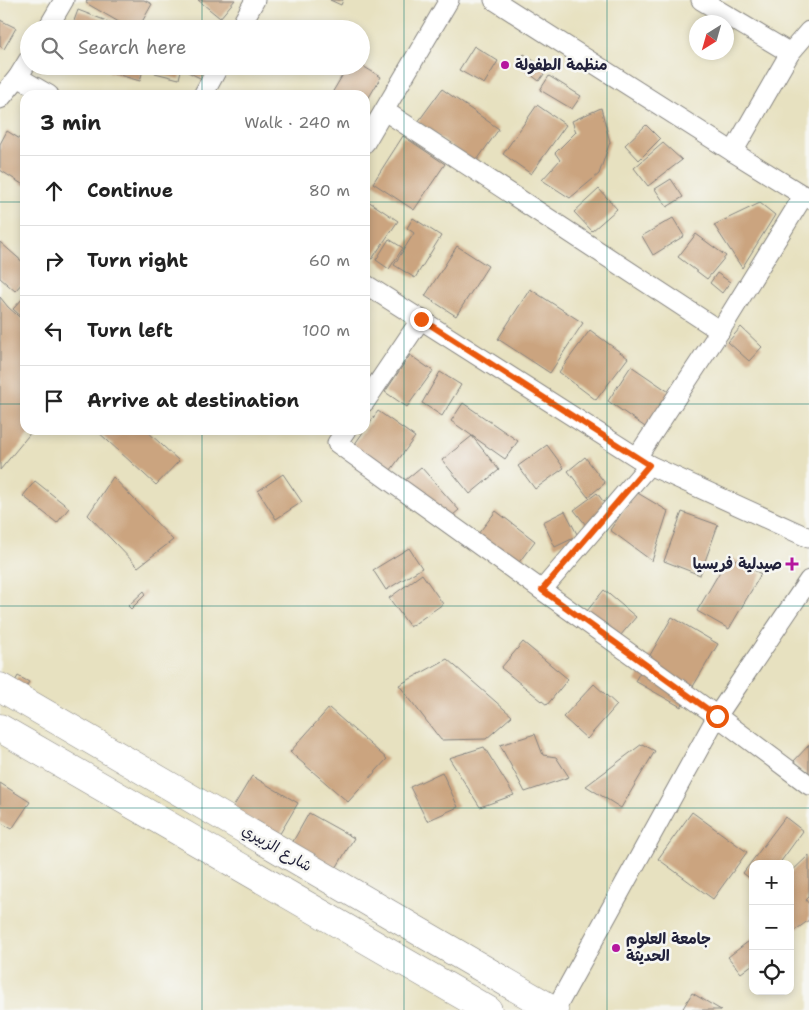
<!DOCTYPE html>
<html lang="en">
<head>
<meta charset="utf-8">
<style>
  :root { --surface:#fff; --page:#f2f2f2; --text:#222; --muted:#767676; --line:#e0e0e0 }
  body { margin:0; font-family:"Shantell Sans","Playpen Sans Arabic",sans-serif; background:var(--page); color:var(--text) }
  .controls { position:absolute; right:15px; bottom:15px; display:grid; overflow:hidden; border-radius:10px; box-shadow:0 2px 8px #0003 }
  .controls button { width:45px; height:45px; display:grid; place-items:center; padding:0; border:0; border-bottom:1px solid var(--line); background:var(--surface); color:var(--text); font:25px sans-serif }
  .compass { position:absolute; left:689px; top:15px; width:45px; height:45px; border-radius:50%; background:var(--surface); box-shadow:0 2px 8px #0003; rotate:217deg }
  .stop { position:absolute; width:15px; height:15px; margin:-11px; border:4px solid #ea580c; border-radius:50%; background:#fff }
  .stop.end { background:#ea580c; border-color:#fff; box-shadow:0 1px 5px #0008 }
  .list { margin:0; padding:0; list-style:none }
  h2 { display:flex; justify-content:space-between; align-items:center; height:65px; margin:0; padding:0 20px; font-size:21px }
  h2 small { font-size:16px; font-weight:400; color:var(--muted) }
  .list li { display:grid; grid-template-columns:32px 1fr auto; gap:15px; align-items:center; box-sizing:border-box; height:70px; padding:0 20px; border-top:1px solid var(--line) }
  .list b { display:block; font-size:19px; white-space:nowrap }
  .list em { font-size:16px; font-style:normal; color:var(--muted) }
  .icon { flex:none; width:28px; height:28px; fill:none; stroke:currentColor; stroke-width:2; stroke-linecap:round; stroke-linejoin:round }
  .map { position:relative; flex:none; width:809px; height:1010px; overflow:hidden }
  .search { position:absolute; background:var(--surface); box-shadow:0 2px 8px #0003; left:20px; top:20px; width:350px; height:55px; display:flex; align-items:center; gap:12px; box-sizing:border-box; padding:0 18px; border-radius:28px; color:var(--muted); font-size:19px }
  .panel { position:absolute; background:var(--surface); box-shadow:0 2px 8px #0003; left:20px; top:90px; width:350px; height:345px; border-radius:15px }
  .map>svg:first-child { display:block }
  .building { fill:#cba47f }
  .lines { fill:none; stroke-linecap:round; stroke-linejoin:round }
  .street-casing { stroke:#84827e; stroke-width:21 }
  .primary-casing { stroke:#84827e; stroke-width:29 }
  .street { stroke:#fff; stroke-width:19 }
  .primary { stroke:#fff; stroke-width:28 }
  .route { stroke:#ea580c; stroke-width:6 }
  .grid { fill:none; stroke:#0f766e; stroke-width:1; stroke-opacity:0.55 }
  .poi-dot { fill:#b5179e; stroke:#f6f6f2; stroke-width:2 }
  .labels { text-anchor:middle; stroke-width:5; stroke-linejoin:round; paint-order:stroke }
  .poi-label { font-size:15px; font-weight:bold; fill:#22223b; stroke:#f6f6f2; text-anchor:start }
  .street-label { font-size:15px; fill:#22223b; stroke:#f6f6f2 }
</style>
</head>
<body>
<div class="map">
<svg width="809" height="1010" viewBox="0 0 809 1010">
  <rect width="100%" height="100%" fill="#f6f6f2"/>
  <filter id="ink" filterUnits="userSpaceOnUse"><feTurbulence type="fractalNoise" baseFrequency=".02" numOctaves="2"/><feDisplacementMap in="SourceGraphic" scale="10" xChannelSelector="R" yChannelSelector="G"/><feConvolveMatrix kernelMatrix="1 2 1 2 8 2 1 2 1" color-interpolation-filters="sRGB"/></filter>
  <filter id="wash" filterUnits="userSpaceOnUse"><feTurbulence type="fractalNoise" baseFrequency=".0096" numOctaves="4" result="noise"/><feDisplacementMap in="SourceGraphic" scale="20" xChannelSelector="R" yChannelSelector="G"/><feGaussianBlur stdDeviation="1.12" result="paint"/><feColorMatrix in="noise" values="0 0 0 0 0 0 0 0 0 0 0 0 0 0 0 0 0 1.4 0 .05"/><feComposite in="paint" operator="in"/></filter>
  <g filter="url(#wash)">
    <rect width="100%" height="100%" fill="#e7e1c0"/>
    <g id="blocks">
      <g class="building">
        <path d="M87,0H144L152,4L138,29H131L86,3Z"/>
        <path d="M198,0H235L220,18Z"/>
        <path d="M330,0H343L341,5Z"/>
        <path d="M78,10L112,23L110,29H71Z"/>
        <path d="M0,20L16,28L4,49L0,46Z"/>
        <path d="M474,46L498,61L484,84L459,70Z"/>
        <path d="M524,54L547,70L539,81L517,64Z"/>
        <path d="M361,65L381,77L365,104V95H335L332,93L348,66H361Z"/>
        <path d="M110,66H144L140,81L109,72Z"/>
        <path d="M156,66H182L179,79L155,73Z"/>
        <path d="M188,66H208L202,79L186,71Z"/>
        <path d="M549,76L581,96L572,109L540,90Z"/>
        <path d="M442,89L499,129L475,163L418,122Z"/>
        <path d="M537,105L566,125L531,174L503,154Z"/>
        <path d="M601,108L610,142L599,174L570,198L542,180L560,160L555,153L576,132L572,121Z"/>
        <path d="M646,125L660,139L639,160L625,145Z"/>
        <path d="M7,131L25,142V186L0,170V144Z"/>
        <path d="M403,136L445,164L414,210L373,183Z"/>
        <path d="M663,143L682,160L648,186L634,168Z"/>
        <path d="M671,179L683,197L667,207L655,189Z"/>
        <path d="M599,189L617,209L592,231L574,212Z"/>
        <path d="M365,199L398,221L372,259L365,255Z"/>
        <path d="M760,203L775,215L742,268L714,225Z"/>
        <path d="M413,218L441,236L415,278L394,265L414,233L407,228Z"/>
        <path d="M673,218L684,236L653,255L642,236Z"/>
        <path d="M696,234L726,256L707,279L678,257Z"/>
        <path d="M389,239L403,248L389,269L376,260Z"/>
        <path d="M0,242L25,264V280L15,291L0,278Z"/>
        <path d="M457,246L488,266L456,316L425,296Z"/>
        <path d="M717,273L730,282L722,293L710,283Z"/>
        <path d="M530,289L583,323L550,373L498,339Z"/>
        <path d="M25,296V320L13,309Z"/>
        <path d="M0,297L8,307L25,322V430H33L0,470Z"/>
        <path d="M741,327L762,347L749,361L728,342Z"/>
        <path d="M590,330L628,358L596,400L559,372Z"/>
        <path d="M410,355L433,371L407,407L385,392Z"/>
        <path d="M631,366L672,394L648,429L608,401Z"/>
        <path d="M440,372L461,385L442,416L422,403Z"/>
        <path d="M463,403L518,441L505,459L451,421Z"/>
        <path d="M378,411L415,437L388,474L352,448Z"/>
        <path d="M96,430H146L179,461L156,485Z"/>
        <path d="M472,436L499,470L470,494L442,460Z"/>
        <path d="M547,445L564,468L535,489L518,466Z"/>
        <path d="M585,457L605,483L588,497L568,471Z"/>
        <path d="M421,467L459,510L441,525L403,482Z"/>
        <path d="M283,474L302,502L276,519L258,491Z"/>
        <path d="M113,477L173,540L138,567L88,515Z"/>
        <path d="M35,481L69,508L57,523L23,496Z"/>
        <path d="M636,492L668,511L652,561L610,530Z"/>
        <path d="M597,493L608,508L586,525L574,510Z"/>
        <path d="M496,511L535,541L514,569L474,539Z"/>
        <path d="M565,511L578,536L555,547L543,522Z"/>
        <path d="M682,512L718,525L700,575L664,561Z"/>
        <path d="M409,548L422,568L386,590L373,570Z"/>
        <path d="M729,556L761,574L729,629L697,611Z"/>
        <path d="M422,574L443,604L410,627L389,598Z"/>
        <path d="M604,590L636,617L610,648L578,622Z"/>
        <path d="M144,591L146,594L131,609L128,606Z"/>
        <path d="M672,617L718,644L681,707L635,681Z"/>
        <path d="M523,642L568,679L547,705L501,668Z"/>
        <path d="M447,659L512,716L486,739L441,740L399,685Z"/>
        <path d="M18,676L29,682L23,691L13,685Z"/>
        <path d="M594,684L617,705L587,739L563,717Z"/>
        <path d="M329,708L387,759L348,802L290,752Z"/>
        <path d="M535,734L543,755L556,757L569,777L525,792L500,745Z"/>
        <path d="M642,744L655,751L621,808L586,786Z"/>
        <path d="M809,745V777L793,762Z"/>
        <path d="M484,747L514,795L480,807L449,758Z"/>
        <path d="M442,772L458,807L427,821L410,787Z"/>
        <path d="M252,776L298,803L278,837L232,809Z"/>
        <path d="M0,783L30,802L12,829L0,822Z"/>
        <path d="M692,812L747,852L713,899L658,859Z"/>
        <path d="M309,813L354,838L335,870L291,845Z"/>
        <path d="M785,817L803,831L779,864H753V881L743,873Z"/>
        <path d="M809,855V897L806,900L809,904V920L790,934V873Z"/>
        <path d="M753,938V964L741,973L728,957Z"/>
        <path d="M692,993L721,1010H682Z"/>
      </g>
    </g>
  </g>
  <g filter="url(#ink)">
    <use href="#blocks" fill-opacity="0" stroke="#84827e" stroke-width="1"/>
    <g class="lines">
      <defs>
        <g id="street">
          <path d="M494,0L733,152L809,199"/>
          <path d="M701,0L790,53"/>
          <path d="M47,29L64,0"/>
          <path d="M239,29L255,0"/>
          <path d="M18,77L49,95"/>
          <path d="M203,95L219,66"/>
          <path d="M0,99L18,77L29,59"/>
          <path d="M385,111L720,331"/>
          <path d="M365,143L449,0"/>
          <path d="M733,152L790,53L809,31"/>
          <path d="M365,284L649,465L809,538"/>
          <path d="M365,402L421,319"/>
          <path d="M346,430L337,443L717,716L809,785"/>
          <path d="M637,457L720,331L804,195"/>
          <path d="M542,590L649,465"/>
          <path d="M555,1010L717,716L809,580"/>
        </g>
        <g id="primary">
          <path d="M0,687L554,1010"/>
          <path d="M0,728L488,1010"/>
        </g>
      </defs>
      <use href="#street" class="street-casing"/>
      <use href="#primary" class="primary-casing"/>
      <use href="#street" class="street"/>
      <use href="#primary" class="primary"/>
    </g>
  </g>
  <g class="lines" filter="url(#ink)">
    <path class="route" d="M421,319L649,465L542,590L717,716"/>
  </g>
  <path class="grid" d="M202,0V29M404,0V1010M607,0V1010M202,66V95M0,202H25M365,202H809M0,404H25M365,404H809M202,430V1010M0,606H809M0,808H809"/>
  <g class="poi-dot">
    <circle cx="505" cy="65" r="5"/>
    <path d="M789.5 556.5h5v5h5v5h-5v5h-5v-5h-5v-5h5z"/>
    <circle cx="616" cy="948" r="5"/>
  </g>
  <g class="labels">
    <g class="poi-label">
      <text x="515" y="70">منظمة الطفولة</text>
      <text x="782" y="569" text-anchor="end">صيدلية فريسيا</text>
      <text x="626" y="944">جامعة العلوم<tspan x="626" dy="17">الحديثة</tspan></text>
    </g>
    <g class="street-label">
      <text transform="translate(277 848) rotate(30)" y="5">شارع الزبيري</text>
    </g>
  </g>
</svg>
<div class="controls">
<button>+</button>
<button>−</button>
<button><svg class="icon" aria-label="locate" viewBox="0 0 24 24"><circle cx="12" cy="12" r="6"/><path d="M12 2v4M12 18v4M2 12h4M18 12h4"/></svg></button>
</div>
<svg class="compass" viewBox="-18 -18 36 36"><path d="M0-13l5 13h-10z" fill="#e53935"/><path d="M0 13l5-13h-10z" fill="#767676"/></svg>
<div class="stop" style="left:717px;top:716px"></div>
<div class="stop end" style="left:421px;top:319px"></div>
<div class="search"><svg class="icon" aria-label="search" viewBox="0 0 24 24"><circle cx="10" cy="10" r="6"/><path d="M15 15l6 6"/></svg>Search here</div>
<section class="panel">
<h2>3 min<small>Walk · 240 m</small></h2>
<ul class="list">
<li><svg class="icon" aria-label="ahead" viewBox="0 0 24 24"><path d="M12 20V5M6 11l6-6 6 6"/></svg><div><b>Continue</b></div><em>80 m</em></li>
<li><svg class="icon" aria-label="right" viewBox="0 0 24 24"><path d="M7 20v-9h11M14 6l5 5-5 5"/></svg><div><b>Turn right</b></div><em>60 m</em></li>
<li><svg class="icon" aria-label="left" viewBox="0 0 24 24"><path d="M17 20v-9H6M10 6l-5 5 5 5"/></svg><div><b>Turn left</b></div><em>100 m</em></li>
<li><svg class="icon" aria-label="arrive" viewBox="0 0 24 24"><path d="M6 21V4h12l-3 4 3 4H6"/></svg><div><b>Arrive at destination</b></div></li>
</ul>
</section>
</div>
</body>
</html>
